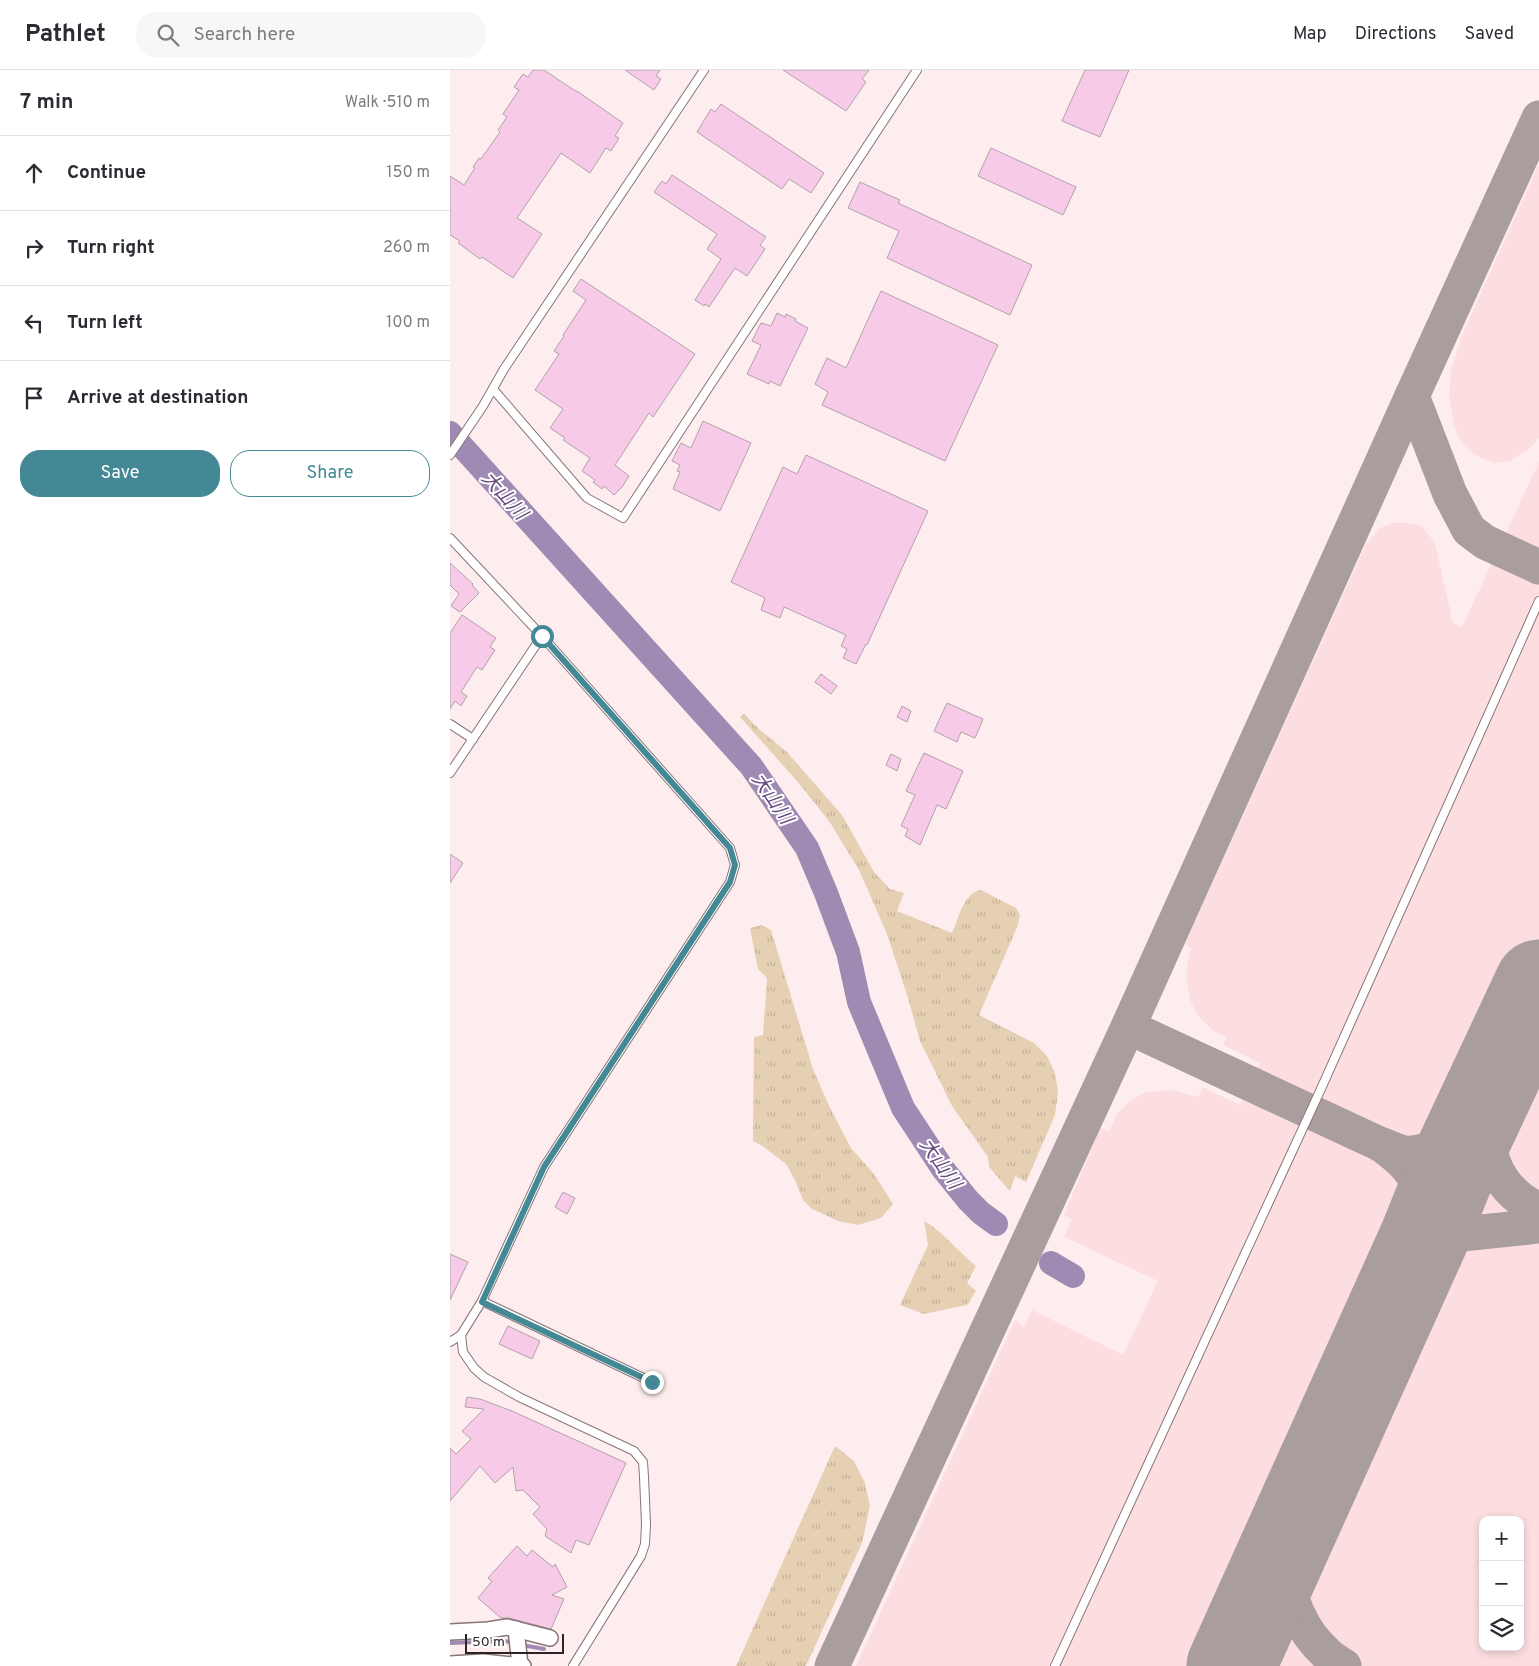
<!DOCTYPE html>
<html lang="en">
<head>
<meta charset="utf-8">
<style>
  :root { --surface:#fff; --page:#f7f7f7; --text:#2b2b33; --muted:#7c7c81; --line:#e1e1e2; --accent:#448896 }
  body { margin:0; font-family:Overpass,"Noto Sans JP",sans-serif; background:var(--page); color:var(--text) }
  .controls { position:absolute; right:15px; bottom:15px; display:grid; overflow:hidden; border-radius:10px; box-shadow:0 2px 8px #0003 }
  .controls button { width:45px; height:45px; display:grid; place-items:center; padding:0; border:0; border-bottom:1px solid var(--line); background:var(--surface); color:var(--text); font:25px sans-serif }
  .scale { position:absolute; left:15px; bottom:12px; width:99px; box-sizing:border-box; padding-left:5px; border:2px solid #2b2424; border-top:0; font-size:14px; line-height:18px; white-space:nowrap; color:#2b2424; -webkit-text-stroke:4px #fff; paint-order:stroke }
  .stop { position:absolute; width:15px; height:15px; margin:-11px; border:4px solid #448896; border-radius:50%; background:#fff }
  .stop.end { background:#448896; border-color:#fff; box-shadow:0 1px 5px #0008 }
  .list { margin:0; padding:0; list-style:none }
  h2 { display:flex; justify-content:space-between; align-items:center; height:65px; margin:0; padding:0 20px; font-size:21px }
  h2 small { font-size:16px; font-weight:400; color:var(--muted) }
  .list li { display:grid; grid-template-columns:32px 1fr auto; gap:15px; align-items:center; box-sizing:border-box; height:75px; padding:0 20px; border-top:1px solid var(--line) }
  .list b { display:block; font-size:19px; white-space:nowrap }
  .list em { font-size:16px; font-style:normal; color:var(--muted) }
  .actions { display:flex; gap:10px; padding:15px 20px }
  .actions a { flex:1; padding:11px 0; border:1px solid var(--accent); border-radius:20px; text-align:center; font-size:18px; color:var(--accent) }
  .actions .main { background:var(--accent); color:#fff }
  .icon { flex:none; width:28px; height:28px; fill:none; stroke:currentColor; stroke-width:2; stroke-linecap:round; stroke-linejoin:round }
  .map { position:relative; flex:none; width:1089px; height:1596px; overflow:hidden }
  header { display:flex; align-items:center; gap:30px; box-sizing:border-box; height:70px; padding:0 25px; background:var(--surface); border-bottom:1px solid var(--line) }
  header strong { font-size:24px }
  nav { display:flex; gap:28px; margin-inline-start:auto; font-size:18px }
  .search { width:350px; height:45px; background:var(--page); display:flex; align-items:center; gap:12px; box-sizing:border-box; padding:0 18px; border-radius:20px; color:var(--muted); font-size:19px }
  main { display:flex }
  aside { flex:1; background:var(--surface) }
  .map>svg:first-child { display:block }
  .built { fill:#fcdee1; fill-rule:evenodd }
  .grass { fill:url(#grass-tufts) }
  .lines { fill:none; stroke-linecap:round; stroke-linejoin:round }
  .stream { stroke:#9e8ab2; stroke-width:4 }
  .river { stroke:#9e8ab2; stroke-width:24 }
  .taxiway { stroke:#aa9d9e; stroke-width:35 }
  .runway { stroke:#aa9d9e; stroke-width:89 }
  .building { fill:#f7cbe8; stroke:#b1a1ab }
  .service-casing { stroke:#877577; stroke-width:10 }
  .minor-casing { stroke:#877577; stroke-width:18 }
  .service { stroke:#fff; stroke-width:8 }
  .minor { stroke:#fff; stroke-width:15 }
  .route { stroke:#448896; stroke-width:6 }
  .labels { text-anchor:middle; stroke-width:4; stroke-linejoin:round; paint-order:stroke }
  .water-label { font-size:19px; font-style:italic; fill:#65497f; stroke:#fff }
</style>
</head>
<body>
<header>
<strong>Pathlet</strong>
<div class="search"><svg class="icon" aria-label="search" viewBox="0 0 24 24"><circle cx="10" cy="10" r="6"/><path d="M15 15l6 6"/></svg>Search here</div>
<nav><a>Map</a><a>Directions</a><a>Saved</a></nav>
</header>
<main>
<aside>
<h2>7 min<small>Walk · 510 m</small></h2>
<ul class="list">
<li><svg class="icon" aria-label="ahead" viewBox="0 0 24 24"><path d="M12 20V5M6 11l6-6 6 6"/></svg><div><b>Continue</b></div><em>150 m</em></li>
<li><svg class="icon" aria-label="right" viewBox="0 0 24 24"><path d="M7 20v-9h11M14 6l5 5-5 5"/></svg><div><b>Turn right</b></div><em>260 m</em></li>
<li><svg class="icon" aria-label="left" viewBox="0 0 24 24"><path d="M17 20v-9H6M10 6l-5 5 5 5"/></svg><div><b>Turn left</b></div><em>100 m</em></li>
<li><svg class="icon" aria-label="arrive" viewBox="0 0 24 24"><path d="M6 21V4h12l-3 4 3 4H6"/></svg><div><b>Arrive at destination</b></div></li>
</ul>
<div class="actions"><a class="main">Save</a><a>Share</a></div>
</aside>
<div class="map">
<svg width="1089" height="1596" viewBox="0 0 1089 1596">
  <defs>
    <pattern id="grass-tufts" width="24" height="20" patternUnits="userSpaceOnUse" patternTransform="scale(1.25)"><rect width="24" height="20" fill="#e6d0b3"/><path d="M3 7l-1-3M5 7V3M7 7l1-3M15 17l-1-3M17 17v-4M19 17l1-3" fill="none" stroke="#c5b29a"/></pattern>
  </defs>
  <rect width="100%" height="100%" fill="#feedef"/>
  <g class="built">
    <path d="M1089,94V368L1078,380L1060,391L1044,393L1033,389L1021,382L1010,371L1004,354L999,325L1001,300L1012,265Z"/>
    <path d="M1089,392V1596H406L565,1250L574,1257L582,1240L673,1285L708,1211L614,1167L622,1149L614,1145L650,1058L659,1061L666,1046L680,1030L697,1022L721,1020L748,1027L753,1017L790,1035L810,993L774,975L776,967L762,960L748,946L741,932L737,914V896L741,878L735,874L916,474L930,458L942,453H956L972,456L985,473L1003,553L1012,557ZM1033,1450H1070V1577H1033Z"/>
  </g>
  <g class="grass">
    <path d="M294,644L310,660L336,681L392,745L424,802L440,819L454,823L447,841L502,863C509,848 513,823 531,820L566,838L570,845L568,855L529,945L584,973L597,986L605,1003L608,1022L605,1045L576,1112L565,1106L560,1121L539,1097L538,1087L502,1036L470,971L458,928L437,864L409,800L379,751L347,711L290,647Z"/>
    <path d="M312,855L321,860L363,999L380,1038L401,1078L424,1104L443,1134L431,1148L408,1155L388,1151L362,1139L353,1130L345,1110L336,1094L311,1075L303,1071L304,967L313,965L317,908L308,899L300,858Z"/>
    <path d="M474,1151C494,1162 508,1182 526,1196L517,1213L526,1221L517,1235L474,1244L450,1235L478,1175Z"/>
    <path d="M385,1376L404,1391L415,1413L420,1436L412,1473L356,1596H286Z"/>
  </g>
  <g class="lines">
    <g class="stream">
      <path d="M0,1573L54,1571L65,1573"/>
      <path d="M72,1575L94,1579"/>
    </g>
    <g class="river">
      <path d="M0,363L301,696L357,778L376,823L398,882L409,932L453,1038L493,1099L518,1130L531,1143L546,1154"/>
      <path d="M601,1193L623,1206"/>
    </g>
    <g class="taxiway">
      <path d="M962,326L1000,424L1019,460L1035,472L1089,497"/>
      <path d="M678,957L932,1075C939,1077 948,1082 955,1083C981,1085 1007,1065 1026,1050"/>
      <path d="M1039,1020C1033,1071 1038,1116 1089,1140"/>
      <path d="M932,1075C954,1091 966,1103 974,1130C977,1138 977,1148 979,1157"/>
      <path d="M974,1168L1089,1156"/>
      <path d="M838,1468C838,1478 835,1489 836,1499C839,1530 852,1561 875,1582C880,1588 888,1592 894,1596"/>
      <path d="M382,1596L678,957L962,326L1089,48"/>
    </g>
    <path class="runway" d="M781,1596L974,1168L999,1106L1089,914"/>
  </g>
  <g class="building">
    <path d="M83,0H94L127,22V21L173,53L165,66L169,68L161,81L156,78L140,103L111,83L67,148L92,164L63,208L32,187L30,189L15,178L8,173L10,171L0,165V106L14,115L25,98L23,97L29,88L31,89L50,62L48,60L57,47L53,44L69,20L64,17L73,4L78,7Z"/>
    <path d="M175,0H210L206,6L211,9L204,20Z"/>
    <path d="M333,0H419L412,9L416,12L396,41Z"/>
    <path d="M635,0H679L650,67L612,51Z"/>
    <path d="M271,34L374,103L361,123L339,109L332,119L247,62L261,39L265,42Z"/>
    <path d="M541,78L626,117L613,145L528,106Z"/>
    <path d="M222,105L316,167L310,175L315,179L297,206L285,198L259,237L255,234L254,236L245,230L271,189L257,179L267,164L204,122L212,111L216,114Z"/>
    <path d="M410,112L450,130L448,133L582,195L560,245L437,188L449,161L398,138Z"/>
    <path d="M131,209L245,284L203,347L199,343L165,395L179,406L172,417L164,425L154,416L152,419L143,412L145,410L132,401L140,388L113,370L115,368L100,358L113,339L85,320L109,284L104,281L114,266L113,265L136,230L123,221Z"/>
    <path d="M431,221L548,275L495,391L372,335L378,322L365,314L377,288L396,298Z"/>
    <path d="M327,243L335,247L336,244L346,249L345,251L358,258L330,316L320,311L319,314L297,304L311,275L302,271L311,253L321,256Z"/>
    <path d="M253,351L301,373L270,441L223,419L230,402L227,401L230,395L222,391L231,373L241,378Z"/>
    <path d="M356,385L478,441L417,575L416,574L406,594L393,588L397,579L391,576L396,565L334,537L330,548L311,540L315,528L281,512L333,397L347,404Z"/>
    <path d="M0,493L23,514L22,515L29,523L10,542L1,536L9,524L0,515Z"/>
    <path d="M12,545L46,568L40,577L45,580L32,600L27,597L11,622L17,626L11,636L5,631L0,639V563Z"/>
    <path d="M371,604L387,616L381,624L365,612Z"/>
    <path d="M497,633L533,649L525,668L511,662L507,672L484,661Z"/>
    <path d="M452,636L461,641L457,652L447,647Z"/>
    <path d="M474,683L513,701L496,739L487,735L470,775L455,766L458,759L451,756L465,725L456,721Z"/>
    <path d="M441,684L451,689L447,701L436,695Z"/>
    <path d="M0,784L13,793L0,813Z"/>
    <path d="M113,1122L125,1128L117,1144L105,1137Z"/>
    <path d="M0,1184L18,1192L0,1230Z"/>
    <path d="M58,1256L90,1271L82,1289L49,1274Z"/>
    <path d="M17,1327L30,1329L62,1341L176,1393L139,1475L126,1470L121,1483L95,1466L97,1459L83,1444L90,1437L73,1420L66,1421L63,1397L45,1413L30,1396L0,1431V1378L6,1384L21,1369L12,1361L34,1339L15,1337Z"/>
    <path d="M67,1476L77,1486L82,1480L103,1497L105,1494L117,1517L102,1525L114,1529L101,1559L59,1548H51L28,1528L42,1511L38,1508Z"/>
  </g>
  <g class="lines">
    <defs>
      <g id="service">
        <path d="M43,319L137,428L173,448L467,0"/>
        <path d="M0,385L33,336L54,299L254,0"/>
        <path d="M0,468L92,566L280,778L285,795L280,812L94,1097L32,1231L11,1265L0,1272"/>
        <path d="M0,654L23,669"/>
        <path d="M0,703L92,566"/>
        <path d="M32,1231L202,1312"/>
        <path d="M11,1265L13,1282L24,1298L34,1307L69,1327L184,1381L193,1392L194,1407L196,1454L195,1474L191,1486L123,1596"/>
        <path d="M605,1596L870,1021L1089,531"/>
      </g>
      <g id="minor">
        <path d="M66,1559L70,1595"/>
        <path d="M0,1562L38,1560L57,1557L100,1568"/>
        <path d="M0,1594L33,1592L73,1596"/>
      </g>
    </defs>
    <use href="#service" class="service-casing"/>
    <use href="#minor" class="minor-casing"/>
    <use href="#service" class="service"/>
    <use href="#minor" class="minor"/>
  </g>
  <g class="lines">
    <path class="route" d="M92,566L280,778L285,795L280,812L94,1097L32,1232L202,1312"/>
  </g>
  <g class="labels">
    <g class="water-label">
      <text transform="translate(55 425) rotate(48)" y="7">大山川</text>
      <text transform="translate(323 728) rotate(56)" y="7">大山川</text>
      <text transform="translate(491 1093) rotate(55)" y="7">大山川</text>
    </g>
  </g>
</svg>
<div class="controls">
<button>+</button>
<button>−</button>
<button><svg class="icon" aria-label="layers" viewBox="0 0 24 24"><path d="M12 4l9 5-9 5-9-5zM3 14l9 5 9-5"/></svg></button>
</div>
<div class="scale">50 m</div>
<div class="stop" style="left:92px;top:566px"></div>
<div class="stop end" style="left:202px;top:1312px"></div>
</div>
</main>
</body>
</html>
